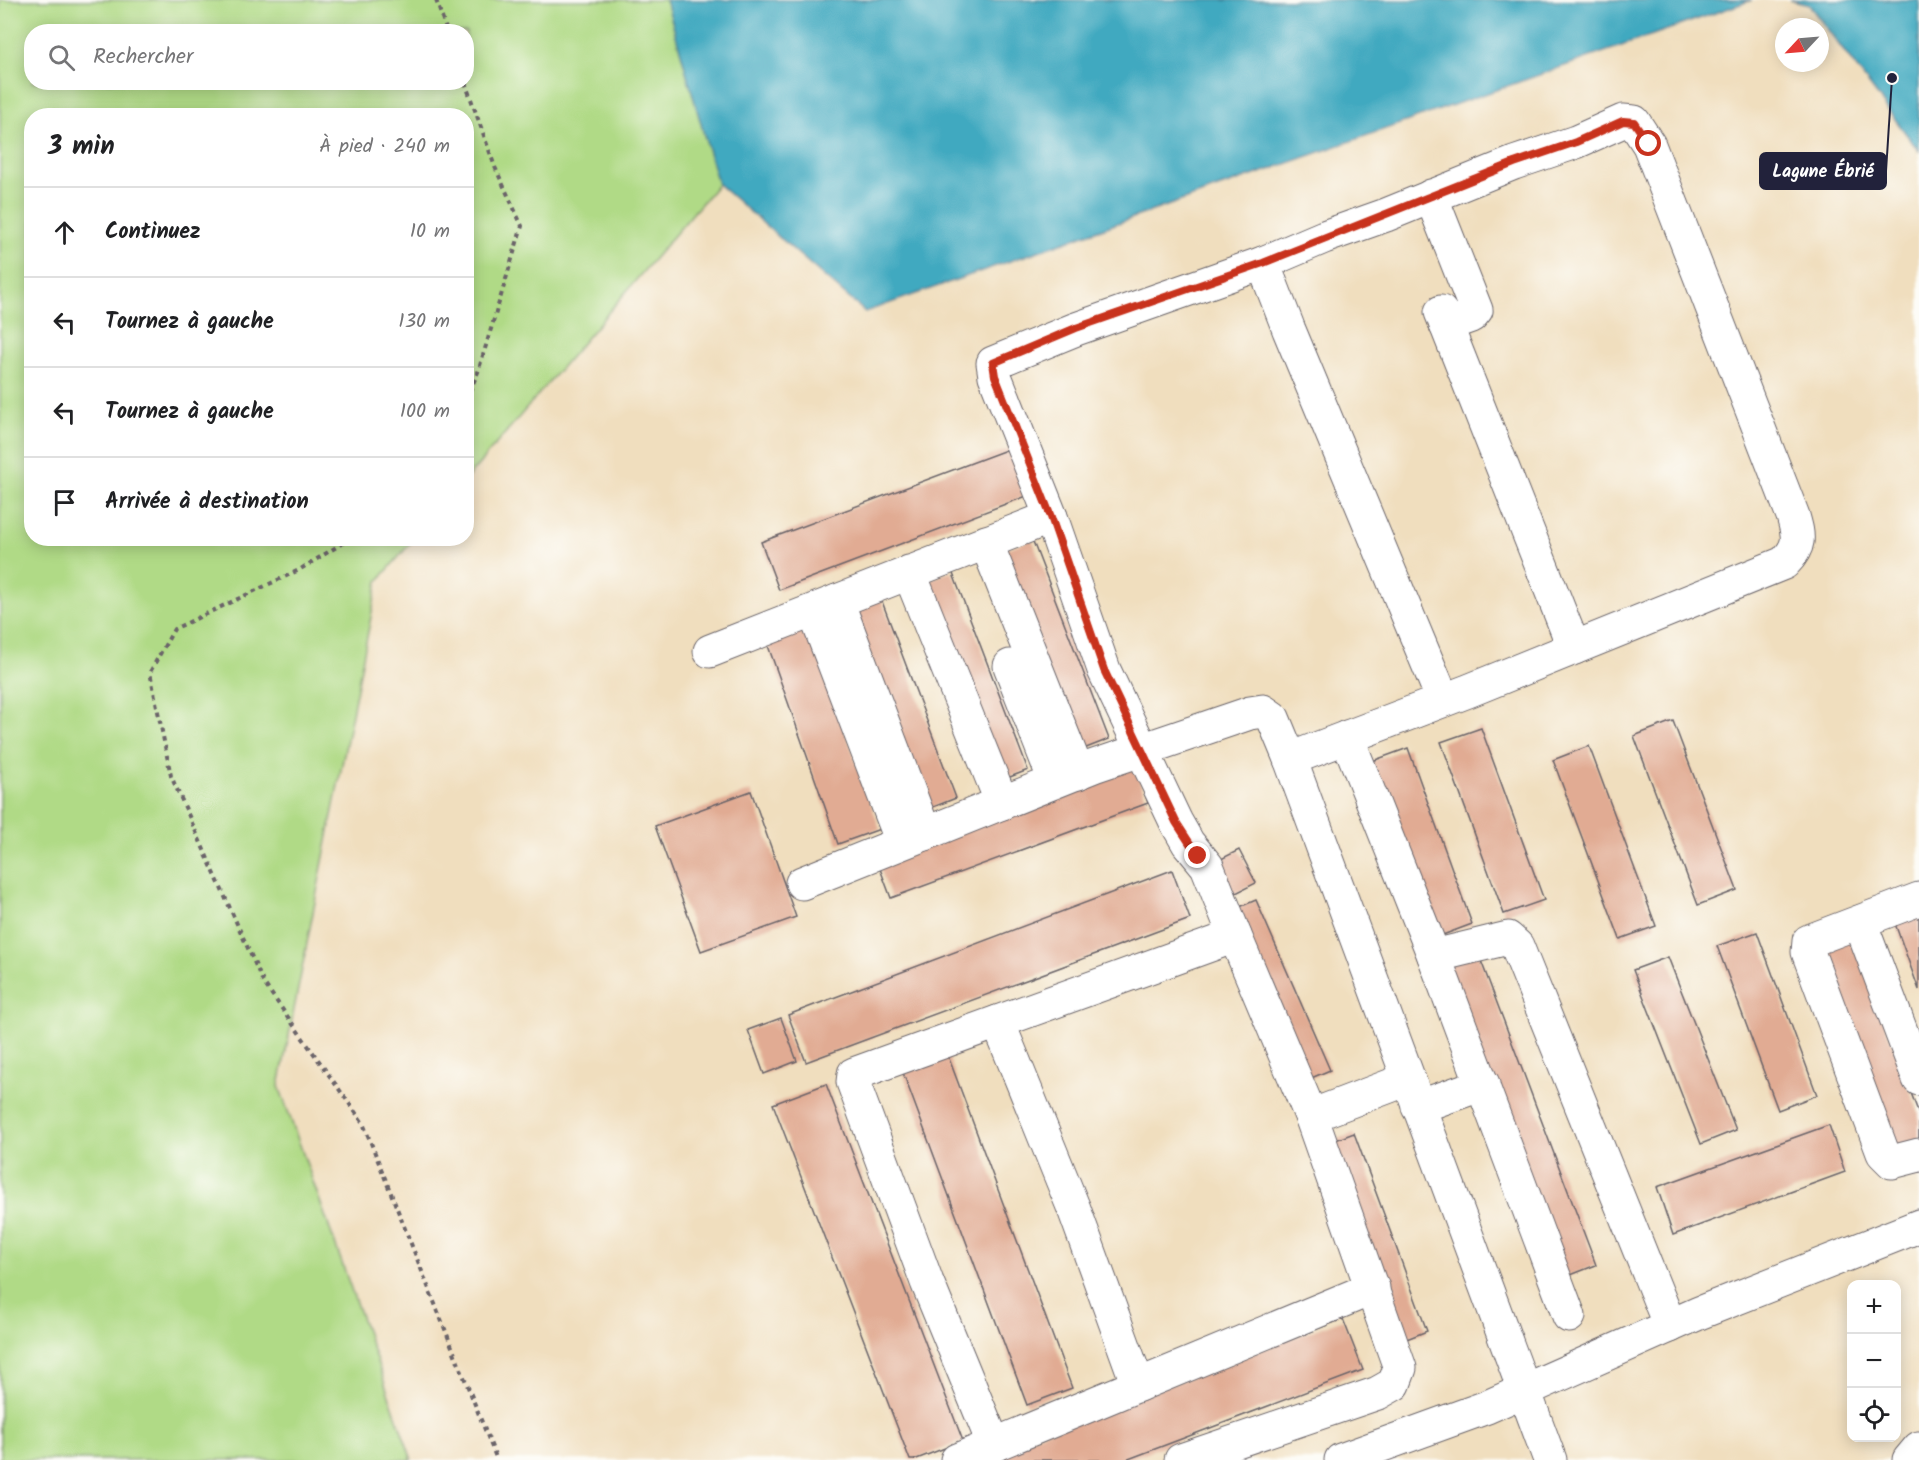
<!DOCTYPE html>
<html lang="fr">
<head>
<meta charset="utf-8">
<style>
  :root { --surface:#fff; --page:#f6f6f6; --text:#202124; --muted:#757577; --line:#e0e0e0 }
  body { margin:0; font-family:Kalam,sans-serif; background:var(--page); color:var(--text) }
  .controls { position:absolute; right:18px; bottom:18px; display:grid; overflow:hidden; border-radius:12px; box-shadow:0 3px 15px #0003 }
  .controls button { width:54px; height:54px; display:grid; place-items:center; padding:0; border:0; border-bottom:2px solid var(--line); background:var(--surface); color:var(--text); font:30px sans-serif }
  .compass { position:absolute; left:1775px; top:18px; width:54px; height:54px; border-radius:50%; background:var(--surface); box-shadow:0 3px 15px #0003; rotate:244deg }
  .stop { position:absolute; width:18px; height:18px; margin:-14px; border:4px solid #c8321e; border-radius:50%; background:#fff }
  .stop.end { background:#c8321e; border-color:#fff; box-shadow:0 2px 6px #0008 }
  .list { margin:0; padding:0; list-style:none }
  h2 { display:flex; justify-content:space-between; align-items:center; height:78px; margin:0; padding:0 24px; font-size:26px }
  h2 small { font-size:20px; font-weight:400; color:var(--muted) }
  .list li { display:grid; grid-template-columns:39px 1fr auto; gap:18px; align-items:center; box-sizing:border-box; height:90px; padding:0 24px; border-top:2px solid var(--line) }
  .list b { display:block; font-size:22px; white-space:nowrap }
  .list em { font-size:20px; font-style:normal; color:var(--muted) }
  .icon { flex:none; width:33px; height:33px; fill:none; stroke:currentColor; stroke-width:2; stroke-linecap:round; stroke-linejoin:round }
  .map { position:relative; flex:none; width:1919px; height:1460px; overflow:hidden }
  .search { position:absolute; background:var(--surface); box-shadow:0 3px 15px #0003; left:24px; top:24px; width:450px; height:66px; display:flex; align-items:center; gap:15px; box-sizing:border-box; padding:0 21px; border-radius:24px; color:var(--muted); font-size:22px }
  .panel { position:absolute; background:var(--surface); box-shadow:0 3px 15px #0003; left:24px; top:108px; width:450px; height:438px; border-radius:24px }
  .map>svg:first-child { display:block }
  .green { fill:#b0da86; stroke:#697e60; stroke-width:1.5; fill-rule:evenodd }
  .water { fill:#40a9c0; stroke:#31667e; stroke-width:1.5 }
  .building { fill:#e1ab93 }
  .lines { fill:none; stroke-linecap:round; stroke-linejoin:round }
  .minor-casing { stroke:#6a6469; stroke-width:35 }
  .path { stroke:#6a6469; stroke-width:4; stroke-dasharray:4.5 4.5; stroke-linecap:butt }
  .minor { stroke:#fff; stroke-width:33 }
  .route { stroke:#c8321e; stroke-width:8 }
  .leader { fill:none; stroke:#22223b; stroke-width:2 }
  .callout-dot { fill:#22223b; stroke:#fdfcf7; stroke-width:2 }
  .callout { fill:#22223b; stroke:#22223b; stroke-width:2 }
  .callout-label { font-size:18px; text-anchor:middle; font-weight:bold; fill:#fff }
</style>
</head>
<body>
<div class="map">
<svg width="1919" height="1460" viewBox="0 0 1919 1460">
  <rect width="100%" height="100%" fill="#fdfcf7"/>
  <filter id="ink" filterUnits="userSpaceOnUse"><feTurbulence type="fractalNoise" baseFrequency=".0167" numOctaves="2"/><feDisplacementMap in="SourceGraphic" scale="12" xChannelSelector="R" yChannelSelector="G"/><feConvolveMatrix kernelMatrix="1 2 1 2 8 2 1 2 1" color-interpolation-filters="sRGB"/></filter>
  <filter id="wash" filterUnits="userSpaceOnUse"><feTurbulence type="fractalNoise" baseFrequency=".008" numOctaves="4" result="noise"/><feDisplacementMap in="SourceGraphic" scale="24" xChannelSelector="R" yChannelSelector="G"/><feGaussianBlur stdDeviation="1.35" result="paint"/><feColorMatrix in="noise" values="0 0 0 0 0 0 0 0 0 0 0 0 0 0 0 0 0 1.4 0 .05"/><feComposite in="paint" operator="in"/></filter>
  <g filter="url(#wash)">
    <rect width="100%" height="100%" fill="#f0debe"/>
    <path class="green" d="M0,0H666L718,184L467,478L466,116H32V538L414,539L378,581L279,1086L412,1460H0ZM32,32H466V82H32Z"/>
    <g class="water">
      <path d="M666,0H1752L865,312L718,184Z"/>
      <path d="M1789,0H1919V151L1809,5Z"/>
    </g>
    <g id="blocks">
      <g class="building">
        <path d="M1014,447L1032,494L779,590L761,542Z"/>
        <path d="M1032,539L1109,739L1076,752L999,552Z"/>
        <path d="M952,571L1028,770L997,782L921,583Z"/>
        <path d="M880,596L956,798L923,811L846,609Z"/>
        <path d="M808,625L880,829L838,844L766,640Z"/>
        <path d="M1673,721L1737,890L1698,905L1634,736Z"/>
        <path d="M1481,728L1544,900L1504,914L1441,742Z"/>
        <path d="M1589,746L1656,926L1620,939L1553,760Z"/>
        <path d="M1408,748L1472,924L1432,939L1367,763Z"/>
        <path d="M1133,763L1148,803L891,898L876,858Z"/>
        <path d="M751,791L796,917L701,951L655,826Z"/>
        <path d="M1239,850L1256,883L1224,899L1207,866Z"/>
        <path d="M1172,870L1190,919L806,1062L788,1015Z"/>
        <path d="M1256,900L1330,1070L1302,1082L1228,912Z"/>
        <path d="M1919,909V990L1893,918Z"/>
        <path d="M1757,932L1817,1095L1778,1110L1717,946Z"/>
        <path d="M1851,935L1919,1114V1139L1890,1150L1814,949Z"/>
        <path d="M1477,950L1596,1265L1563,1278L1443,962Z"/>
        <path d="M1668,957L1736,1130L1701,1144L1633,970Z"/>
        <path d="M781,1018L797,1061L764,1074L748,1030Z"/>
        <path d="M947,1053L1072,1388L1027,1405L902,1070Z"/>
        <path d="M826,1084L963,1441L914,1460H910L773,1104Z"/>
        <path d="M1829,1125L1845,1172L1673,1235L1657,1187Z"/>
        <path d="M1354,1133L1427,1331L1399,1342L1325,1144Z"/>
        <path d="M1343,1319L1363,1370L1126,1460H973Z"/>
      </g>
    </g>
  </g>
  <g filter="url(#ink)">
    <use href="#blocks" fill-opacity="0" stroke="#6a6469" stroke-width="1.5"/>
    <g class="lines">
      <defs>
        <g id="minor">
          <path d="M1431,196L1476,310L1471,316L1446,325"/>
          <path d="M1263,263L1289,330L1443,700"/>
          <path d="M1441,312L1574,648"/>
          <path d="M986,542L1078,773"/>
          <path d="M909,572L1002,803"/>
          <path d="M837,601L925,834"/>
          <path d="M814,611L902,842"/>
          <path d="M710,651L1051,517"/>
          <path d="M1010,666L1055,781"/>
          <path d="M1347,737L1434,956L1569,1316"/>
          <path d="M1290,759L1468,691L1784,563C1801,546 1799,537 1793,516L1649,145L1634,122L1623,121L1576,142L1514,163L1386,215L1324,237L1263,263L1076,329L993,363L995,376L1051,517L1104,670L1176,822L1188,843L1207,866L1235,936L1311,1116L1408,1079"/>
          <path d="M802,883L1094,766L1250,713L1263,711L1273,718L1290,759L1550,1460"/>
          <path d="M1919,899L1809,941L1808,952L1883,1153L1892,1162L1919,1155"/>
          <path d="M1860,922L1919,1079"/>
          <path d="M1434,956L1508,938L1517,946L1670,1326"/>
          <path d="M998,1022L1074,1209L1138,1385"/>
          <path d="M1418,1107L1483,1084"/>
          <path d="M994,1445L927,1282L853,1082L854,1074L1235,936"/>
          <path d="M957,1460L1373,1288"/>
          <path d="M1181,1460L1378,1393L1394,1384L1400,1368L1311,1116"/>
          <path d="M1341,1460L1487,1407L1699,1313L1919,1226"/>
          <path d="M1909,1460L1919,1448"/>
        </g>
      </defs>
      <use href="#minor" class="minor-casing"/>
      <g class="path">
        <path d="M436,0L447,32"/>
        <path d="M465,82L495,167L522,226L478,372L466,400"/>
        <path d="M351,538L299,570L174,629L150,672L171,776L263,982L363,1123L497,1460"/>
      </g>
      <use href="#minor" class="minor"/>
    </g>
  </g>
  <g class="lines" filter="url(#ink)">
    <path class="route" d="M1198,856L1176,822L1104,670L1051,517L995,376L993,363L1076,328L1263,263L1514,163L1576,142L1623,121L1634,122L1649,144"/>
  </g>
  <path class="leader" d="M1892 78L1886 171"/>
  <circle class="callout-dot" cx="1892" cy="78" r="6"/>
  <rect class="callout" x="1760" y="153" width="126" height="36" rx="6"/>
  <g class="callout-label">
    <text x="1823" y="177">Lagune Ébrié</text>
  </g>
</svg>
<div class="controls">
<button>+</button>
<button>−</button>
<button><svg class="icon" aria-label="locate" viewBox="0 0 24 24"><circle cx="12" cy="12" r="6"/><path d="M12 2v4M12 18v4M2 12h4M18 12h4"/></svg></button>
</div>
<svg class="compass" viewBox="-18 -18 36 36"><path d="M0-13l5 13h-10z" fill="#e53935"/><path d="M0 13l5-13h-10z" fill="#757577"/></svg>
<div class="stop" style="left:1649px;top:144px"></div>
<div class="stop end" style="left:1198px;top:856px"></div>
<div class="search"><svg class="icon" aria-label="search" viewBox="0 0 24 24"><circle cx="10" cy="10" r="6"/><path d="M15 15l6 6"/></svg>Rechercher</div>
<section class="panel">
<h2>3 min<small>À pied · 240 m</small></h2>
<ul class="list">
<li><svg class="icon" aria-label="ahead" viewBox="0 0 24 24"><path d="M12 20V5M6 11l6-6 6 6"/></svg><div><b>Continuez</b></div><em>10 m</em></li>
<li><svg class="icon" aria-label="left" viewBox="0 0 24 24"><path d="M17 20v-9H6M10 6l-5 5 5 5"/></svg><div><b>Tournez à gauche</b></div><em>130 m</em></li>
<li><svg class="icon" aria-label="left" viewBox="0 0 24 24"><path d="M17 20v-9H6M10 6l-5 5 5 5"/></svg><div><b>Tournez à gauche</b></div><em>100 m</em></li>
<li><svg class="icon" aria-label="arrive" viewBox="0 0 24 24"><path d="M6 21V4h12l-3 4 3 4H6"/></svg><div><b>Arrivée à destination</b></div></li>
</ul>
</section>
</div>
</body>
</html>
